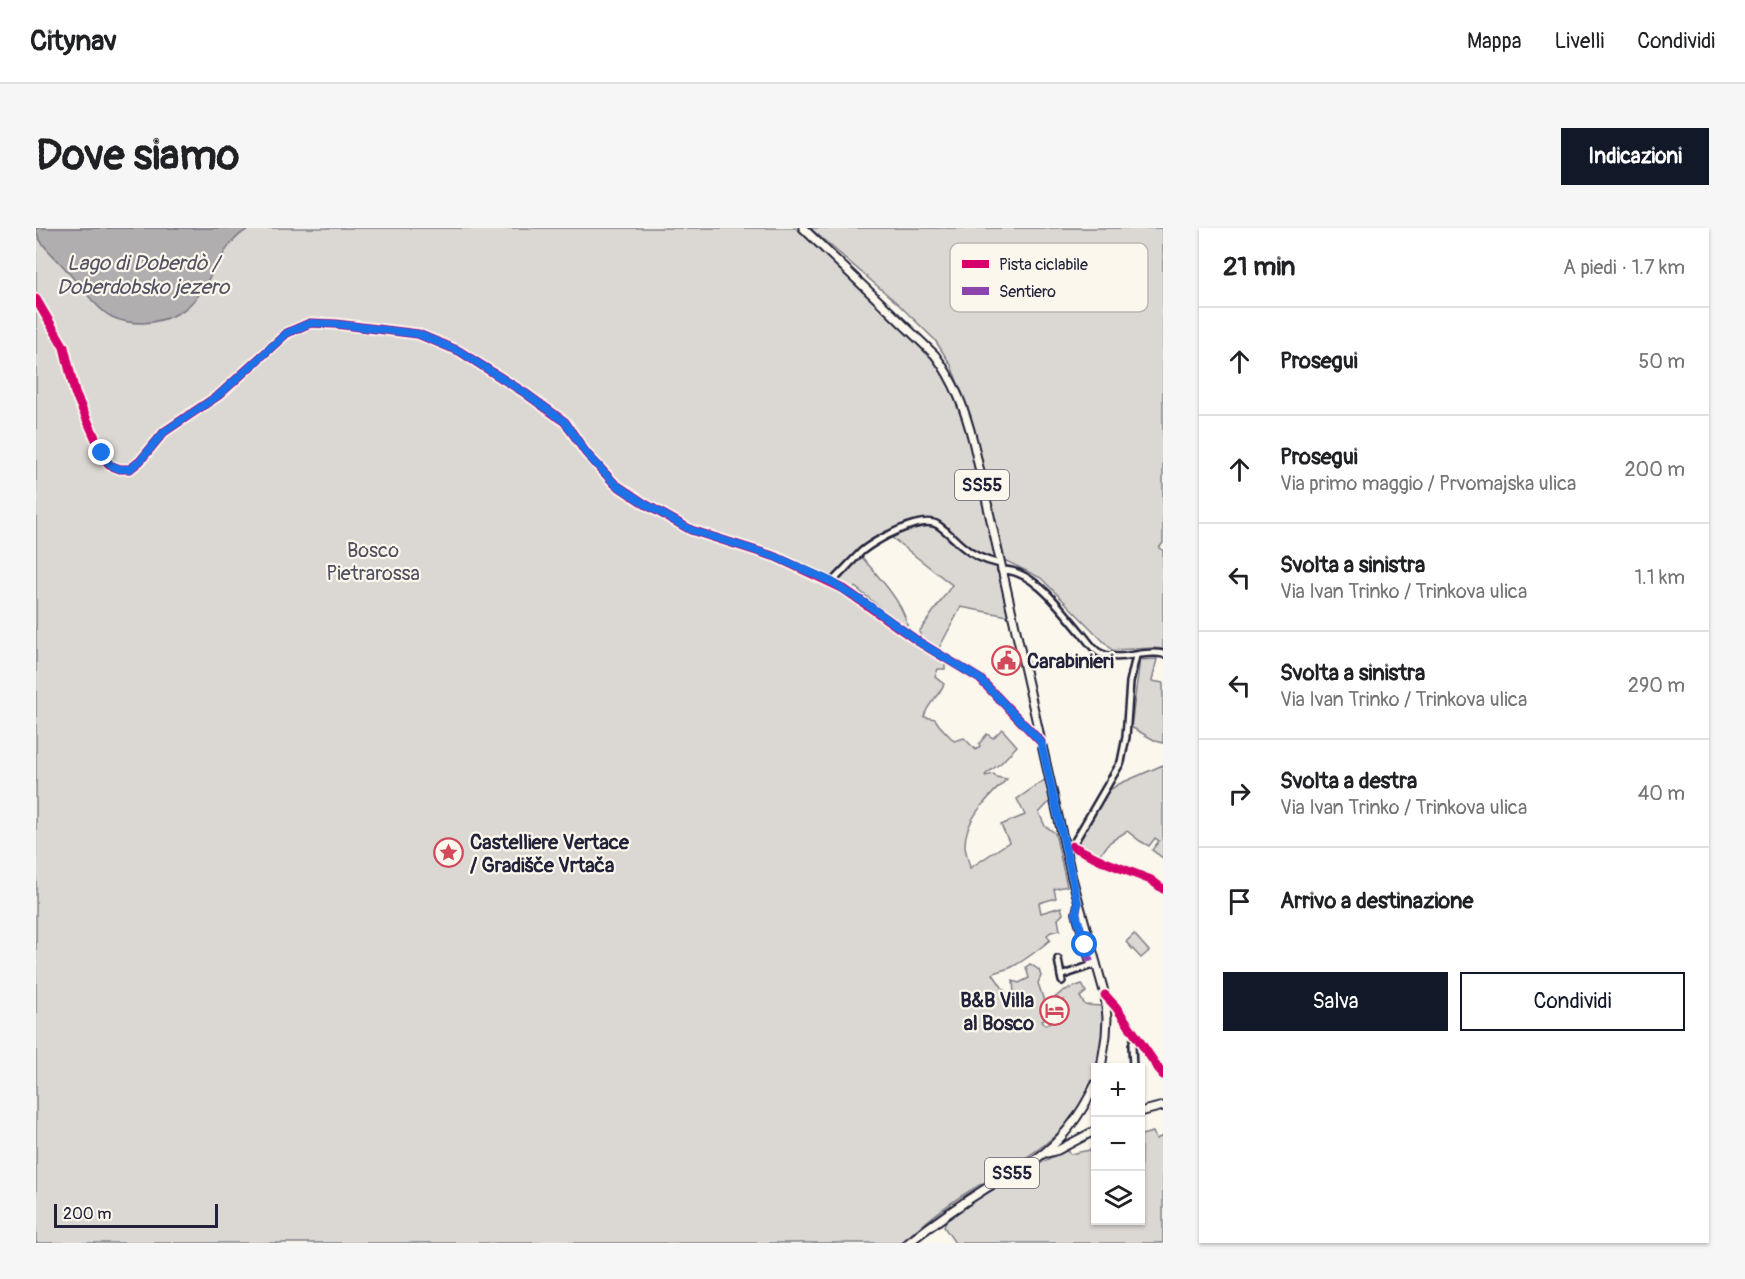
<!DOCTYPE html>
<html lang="it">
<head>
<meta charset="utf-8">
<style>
  :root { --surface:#fff; --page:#f6f6f6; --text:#202124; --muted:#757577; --line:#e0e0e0; --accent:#111827 }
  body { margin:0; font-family:Pangolin,sans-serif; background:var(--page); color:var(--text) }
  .controls { position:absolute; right:18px; bottom:18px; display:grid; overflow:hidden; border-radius:0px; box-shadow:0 2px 4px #0004 }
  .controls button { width:54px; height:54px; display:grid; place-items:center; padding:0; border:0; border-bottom:2px solid var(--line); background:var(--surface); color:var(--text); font:30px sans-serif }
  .scale { position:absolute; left:18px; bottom:15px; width:164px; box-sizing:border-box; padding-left:6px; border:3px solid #22223b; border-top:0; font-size:16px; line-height:21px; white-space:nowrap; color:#22223b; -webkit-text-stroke:4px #fbf7ec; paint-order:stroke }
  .stop { position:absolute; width:18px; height:18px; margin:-14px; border:4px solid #1a73e8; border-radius:50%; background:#fff }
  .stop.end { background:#1a73e8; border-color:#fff; box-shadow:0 2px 6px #0008 }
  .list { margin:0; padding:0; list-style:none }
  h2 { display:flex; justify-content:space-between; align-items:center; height:78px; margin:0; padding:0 24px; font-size:26px }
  h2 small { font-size:20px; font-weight:400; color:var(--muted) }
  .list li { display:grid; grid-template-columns:39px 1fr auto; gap:18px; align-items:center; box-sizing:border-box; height:108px; padding:0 24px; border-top:2px solid var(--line) }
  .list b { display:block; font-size:22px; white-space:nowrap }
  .list p { margin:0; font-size:20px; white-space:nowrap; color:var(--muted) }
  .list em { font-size:20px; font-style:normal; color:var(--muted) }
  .actions { display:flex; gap:12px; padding:18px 24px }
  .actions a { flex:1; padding:14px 0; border:2px solid var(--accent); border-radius:0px; text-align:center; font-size:21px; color:var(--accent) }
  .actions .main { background:var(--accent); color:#fff }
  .icon { flex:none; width:33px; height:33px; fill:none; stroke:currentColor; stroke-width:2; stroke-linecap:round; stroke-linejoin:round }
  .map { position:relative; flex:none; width:1127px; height:1015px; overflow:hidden; border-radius:0px }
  header { display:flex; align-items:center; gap:36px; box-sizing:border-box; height:84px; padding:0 30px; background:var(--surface); border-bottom:2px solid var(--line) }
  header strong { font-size:28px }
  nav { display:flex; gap:33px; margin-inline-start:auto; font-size:21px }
  .intro { display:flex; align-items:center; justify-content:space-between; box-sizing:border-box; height:144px; padding:0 36px }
  h1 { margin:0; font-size:42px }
  .button { padding:15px 27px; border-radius:0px; background:var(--accent); color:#fff; font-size:21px; font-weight:700 }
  main { display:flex; gap:36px; padding:0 36px }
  aside { flex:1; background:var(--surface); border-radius:0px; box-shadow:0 2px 4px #0004 }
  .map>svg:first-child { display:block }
  .green { fill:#dbd8d3; stroke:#7e7d87; stroke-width:1.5 }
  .water { fill:#b1aeb0; stroke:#787681; stroke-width:1.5 }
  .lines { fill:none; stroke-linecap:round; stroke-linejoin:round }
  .minor-casing { stroke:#22223b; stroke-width:10 }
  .major-casing { stroke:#22223b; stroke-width:11 }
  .minor { stroke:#fbf7ec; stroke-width:5 }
  .major { stroke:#fbf7ec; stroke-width:7 }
  .quiet { stroke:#8e44ad; stroke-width:8; stroke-dasharray:15 8; stroke-linecap:butt }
  .cycleway-casing { stroke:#fbf7ec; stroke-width:13 }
  .cycleway { stroke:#d6006c; stroke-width:9 }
  .route { stroke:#1a73e8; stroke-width:8 }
  .labels { text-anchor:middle; stroke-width:4.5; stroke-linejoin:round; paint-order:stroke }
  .shield { fill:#fbf7ec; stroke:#636270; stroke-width:1.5 }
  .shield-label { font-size:18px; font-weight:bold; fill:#22223b }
  .park-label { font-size:20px; fill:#505061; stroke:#fbf7ec }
  .poi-label { font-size:20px; font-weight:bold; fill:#22223b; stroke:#fbf7ec; text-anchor:start }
  .water-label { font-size:21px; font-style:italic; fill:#545364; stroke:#fbf7ec }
  .key { fill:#fbf7ec; stroke:#bab7b7; stroke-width:1.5 }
  .key-label { font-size:16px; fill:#22223b }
</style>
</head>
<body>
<header>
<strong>Citynav</strong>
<nav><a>Mappa</a><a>Livelli</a><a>Condividi</a></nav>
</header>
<div class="intro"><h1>Dove siamo</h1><a class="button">Indicazioni</a></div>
<main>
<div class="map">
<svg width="1127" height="1015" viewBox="0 0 1127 1015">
  <rect width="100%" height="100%" fill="#fbf7ec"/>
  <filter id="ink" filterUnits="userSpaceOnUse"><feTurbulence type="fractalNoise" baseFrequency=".0167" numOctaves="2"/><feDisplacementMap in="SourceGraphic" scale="12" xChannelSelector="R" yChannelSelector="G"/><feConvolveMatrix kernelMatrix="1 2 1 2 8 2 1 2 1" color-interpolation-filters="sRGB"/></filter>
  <g filter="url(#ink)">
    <g class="green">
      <path d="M0,0H760L882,112L894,125L915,156L930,197L972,388L925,379L902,422L888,414L883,404L916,357L855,309L823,323L826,329C842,349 870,376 872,402L819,359L815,371L831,380L867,405L877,416L884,418L909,435V441H902L899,449L908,456C903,469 891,475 888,489L899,491L903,497L918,513L928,510L940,522L944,518L943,516L951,506L957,510L966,501L981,518L965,535L950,546L949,548L958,546L960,549L971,551C953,569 929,590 929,617C929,624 933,633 934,640L973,614L965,597L989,587L981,571L1010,551L1015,572L1003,585L1009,598L1019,605L1031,658L1018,661L1020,670L1003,675L1005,685L1025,679L1027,686L1022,691L1024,702L1015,704L1011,707L1014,712C1002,722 990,732 976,739C970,742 963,742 957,746L970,765L967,773H975L984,771L983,767L978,766L977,753L983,755L993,750L990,739L994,736L1003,742L1005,748L1002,755L1013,788L1006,792L1009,797L1031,786L1028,771L1027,776L1023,778L1022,770L1016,772L1027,763L1046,756L1050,764L1044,769L1049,777L1066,778C1068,799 1066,819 1061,839L1060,840C1059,852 1053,864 1047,874C1020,919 978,936 935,962C910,977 887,996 865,1015H0Z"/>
      <path d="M774,0H1127V315L1123,320L1127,322V421L1117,420L1076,422L1005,350L968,332L935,190L915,137L899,112L861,75Z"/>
      <path d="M1121,431L1116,453L1127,455V515L1120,513L1095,499L1104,432Z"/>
      <path d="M1127,537V630L1116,622L1123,613L1119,610L1113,618L1104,613L1091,603L1074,614L1068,622L1060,628L1040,617L1072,563L1083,556Z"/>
      <path d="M1098,706L1113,723L1105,730L1090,714Z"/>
      <path d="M1117,904L1120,911L1127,908V1015H919L908,999L910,993L944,969L1018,928L1030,922L1034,926L1059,921L1060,992H1104L1105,907Z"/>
    </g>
    <path class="water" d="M0,0H215C183,13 175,64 146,83C133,91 122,94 107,95C97,95 86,94 76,89C60,81 39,51 26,37C17,27 0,13 0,0Z"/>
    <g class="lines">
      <defs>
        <g id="minor">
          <path d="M0,71L28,119L39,165L66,225L73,237L84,241H94L104,233L128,204L183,167L251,105L274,95L300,96L382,106L423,123L489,165L529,194L550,225L579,256L609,276L655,302L740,329L808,361L883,414L944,451L1005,514"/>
          <path d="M965,342C997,340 1028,385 1047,407C1051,412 1057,421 1062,424C1083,436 1106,421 1127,426"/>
          <path d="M796,354C806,344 815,334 825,324C837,313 886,286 902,297C911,303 918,311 926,318C937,328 951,333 964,336"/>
          <path d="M1036,618L1069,634L1115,652L1127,661"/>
          <path d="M1029,622L1036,618L1039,613L1085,534L1090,509L1094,454L1100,428"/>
          <path d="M1042,676L1040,685L1055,738"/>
          <path d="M1022,731L1026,753"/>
          <path d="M1025,748L1056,737"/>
          <path d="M1069,767L1080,779L1127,847"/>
          <path d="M1097,840L1096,818L1099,807"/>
        </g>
        <g id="major">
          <path d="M767,0L899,127C919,154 929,182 937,213L1036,650L1069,767L1071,790L1070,808L1065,840"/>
          <path d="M1104,884L1127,878"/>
          <path d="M1011,925L1022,922L1060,902"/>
          <path d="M872,1015C898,995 925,976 952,959C968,949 985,941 1000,931C1028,912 1046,885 1060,855"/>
        </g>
      </defs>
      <use href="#minor" class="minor-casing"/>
      <use href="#major" class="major-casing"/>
      <use href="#minor" class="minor"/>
      <use href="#major" class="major"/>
      <path class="quiet" d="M1042,675L1040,685L1055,738"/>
      <defs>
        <g id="cycleway">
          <path d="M0,71L28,119L39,165L66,225L73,237L84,241H94L104,233L128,204L183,167L251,105L274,95L300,96L382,106L423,123L489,165L529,194L550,225L579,256L609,276L655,302L740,329L808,361L883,414L944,451L1005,514"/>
          <path d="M1036,618L1069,634L1115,652L1127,661"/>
          <path d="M1069,767L1080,779L1127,847"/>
        </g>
      </defs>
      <use href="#cycleway" class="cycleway-casing"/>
      <use href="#cycleway" class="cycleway"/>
    </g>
  </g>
  <g class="lines" filter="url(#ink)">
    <path class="route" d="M66,225L74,237L84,241H94L104,233L128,204L183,167L251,105L274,95L300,96L382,106L423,123L489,165L529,194L550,225L579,256L609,276L655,302L740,329L796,354L832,377L883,414L944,451L1005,514L1042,675L1040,685L1049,717"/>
  </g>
  <defs>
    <symbol id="civic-ring" viewBox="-11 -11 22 22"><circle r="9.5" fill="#fbf7ec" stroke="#d1495b" stroke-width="1.5"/><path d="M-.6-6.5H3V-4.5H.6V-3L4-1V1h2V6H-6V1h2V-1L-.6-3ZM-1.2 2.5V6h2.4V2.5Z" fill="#d1495b"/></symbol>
    <symbol id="sight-ring" viewBox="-11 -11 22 22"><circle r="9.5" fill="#fbf7ec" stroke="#d1495b" stroke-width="1.5"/><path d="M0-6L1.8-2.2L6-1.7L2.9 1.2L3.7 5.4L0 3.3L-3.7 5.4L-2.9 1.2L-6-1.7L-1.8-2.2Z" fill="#d1495b"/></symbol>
    <symbol id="hotel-ring" viewBox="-11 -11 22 22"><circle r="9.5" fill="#fbf7ec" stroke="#d1495b" stroke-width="1.5"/><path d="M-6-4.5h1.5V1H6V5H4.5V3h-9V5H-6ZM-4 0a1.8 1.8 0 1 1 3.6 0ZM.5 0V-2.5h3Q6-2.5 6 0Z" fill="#d1495b"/></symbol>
  </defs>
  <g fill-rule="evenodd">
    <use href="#civic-ring" x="954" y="416" width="33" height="33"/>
    <use href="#sight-ring" x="396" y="608" width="33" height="33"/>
    <use href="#hotel-ring" x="1002" y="766" width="33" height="33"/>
  </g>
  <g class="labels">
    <g class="shield">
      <rect x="919" y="242" width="54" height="30" rx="4.5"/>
      <rect x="949" y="930" width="54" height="30" rx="4.5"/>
    </g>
    <g class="shield-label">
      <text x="946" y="263">SS55</text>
      <text x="976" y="951">SS55</text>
    </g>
    <g class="park-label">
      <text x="337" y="329">Bosco<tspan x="337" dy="23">Pietrarossa</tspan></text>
    </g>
    <g class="poi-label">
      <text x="991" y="440">Carabinieri</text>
      <text x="434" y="621">Castelliere Vertace<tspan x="434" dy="23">/ Gradišče Vrtača</tspan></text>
      <text x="998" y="779" text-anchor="end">B&amp;B Villa<tspan x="998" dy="23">al Bosco</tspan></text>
    </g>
    <g class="water-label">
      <text x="107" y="42">Lago di Doberdò /<tspan x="107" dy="24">Doberdobsko jezero</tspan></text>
    </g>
  </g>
  <rect x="914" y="15" width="198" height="69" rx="9" class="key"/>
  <rect x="926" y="32" width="27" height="8" fill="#d6006c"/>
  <rect x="926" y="59" width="27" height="8" fill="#8e44ad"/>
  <g class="key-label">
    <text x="963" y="42">Pista ciclabile</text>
    <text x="963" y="69">Sentiero</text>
  </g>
</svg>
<div class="controls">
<button>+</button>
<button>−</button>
<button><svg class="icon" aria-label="layers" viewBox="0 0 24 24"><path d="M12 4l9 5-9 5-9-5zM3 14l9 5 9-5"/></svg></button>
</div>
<div class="scale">200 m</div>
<div class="stop" style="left:1049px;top:717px"></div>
<div class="stop end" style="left:66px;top:225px"></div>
</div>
<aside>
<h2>21 min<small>A piedi · 1.7 km</small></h2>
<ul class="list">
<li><svg class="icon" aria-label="ahead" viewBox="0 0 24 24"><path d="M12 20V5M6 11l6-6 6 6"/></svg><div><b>Prosegui</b></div><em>50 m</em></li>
<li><svg class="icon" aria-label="ahead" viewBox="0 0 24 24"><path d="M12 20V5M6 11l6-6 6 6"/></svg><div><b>Prosegui</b><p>Via primo maggio / Prvomajska ulica</p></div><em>200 m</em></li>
<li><svg class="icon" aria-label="left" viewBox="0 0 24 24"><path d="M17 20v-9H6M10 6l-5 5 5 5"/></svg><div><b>Svolta a sinistra</b><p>Via Ivan Trinko / Trinkova ulica</p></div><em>1.1 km</em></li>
<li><svg class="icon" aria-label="left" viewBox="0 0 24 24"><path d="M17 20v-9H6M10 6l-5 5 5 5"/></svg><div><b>Svolta a sinistra</b><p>Via Ivan Trinko / Trinkova ulica</p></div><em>290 m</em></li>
<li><svg class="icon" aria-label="right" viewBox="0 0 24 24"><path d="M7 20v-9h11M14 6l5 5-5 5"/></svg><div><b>Svolta a destra</b><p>Via Ivan Trinko / Trinkova ulica</p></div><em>40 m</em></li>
<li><svg class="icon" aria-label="arrive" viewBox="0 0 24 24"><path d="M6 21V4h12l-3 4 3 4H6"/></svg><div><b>Arrivo a destinazione</b></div></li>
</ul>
<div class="actions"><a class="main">Salva</a><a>Condividi</a></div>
</aside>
</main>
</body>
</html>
